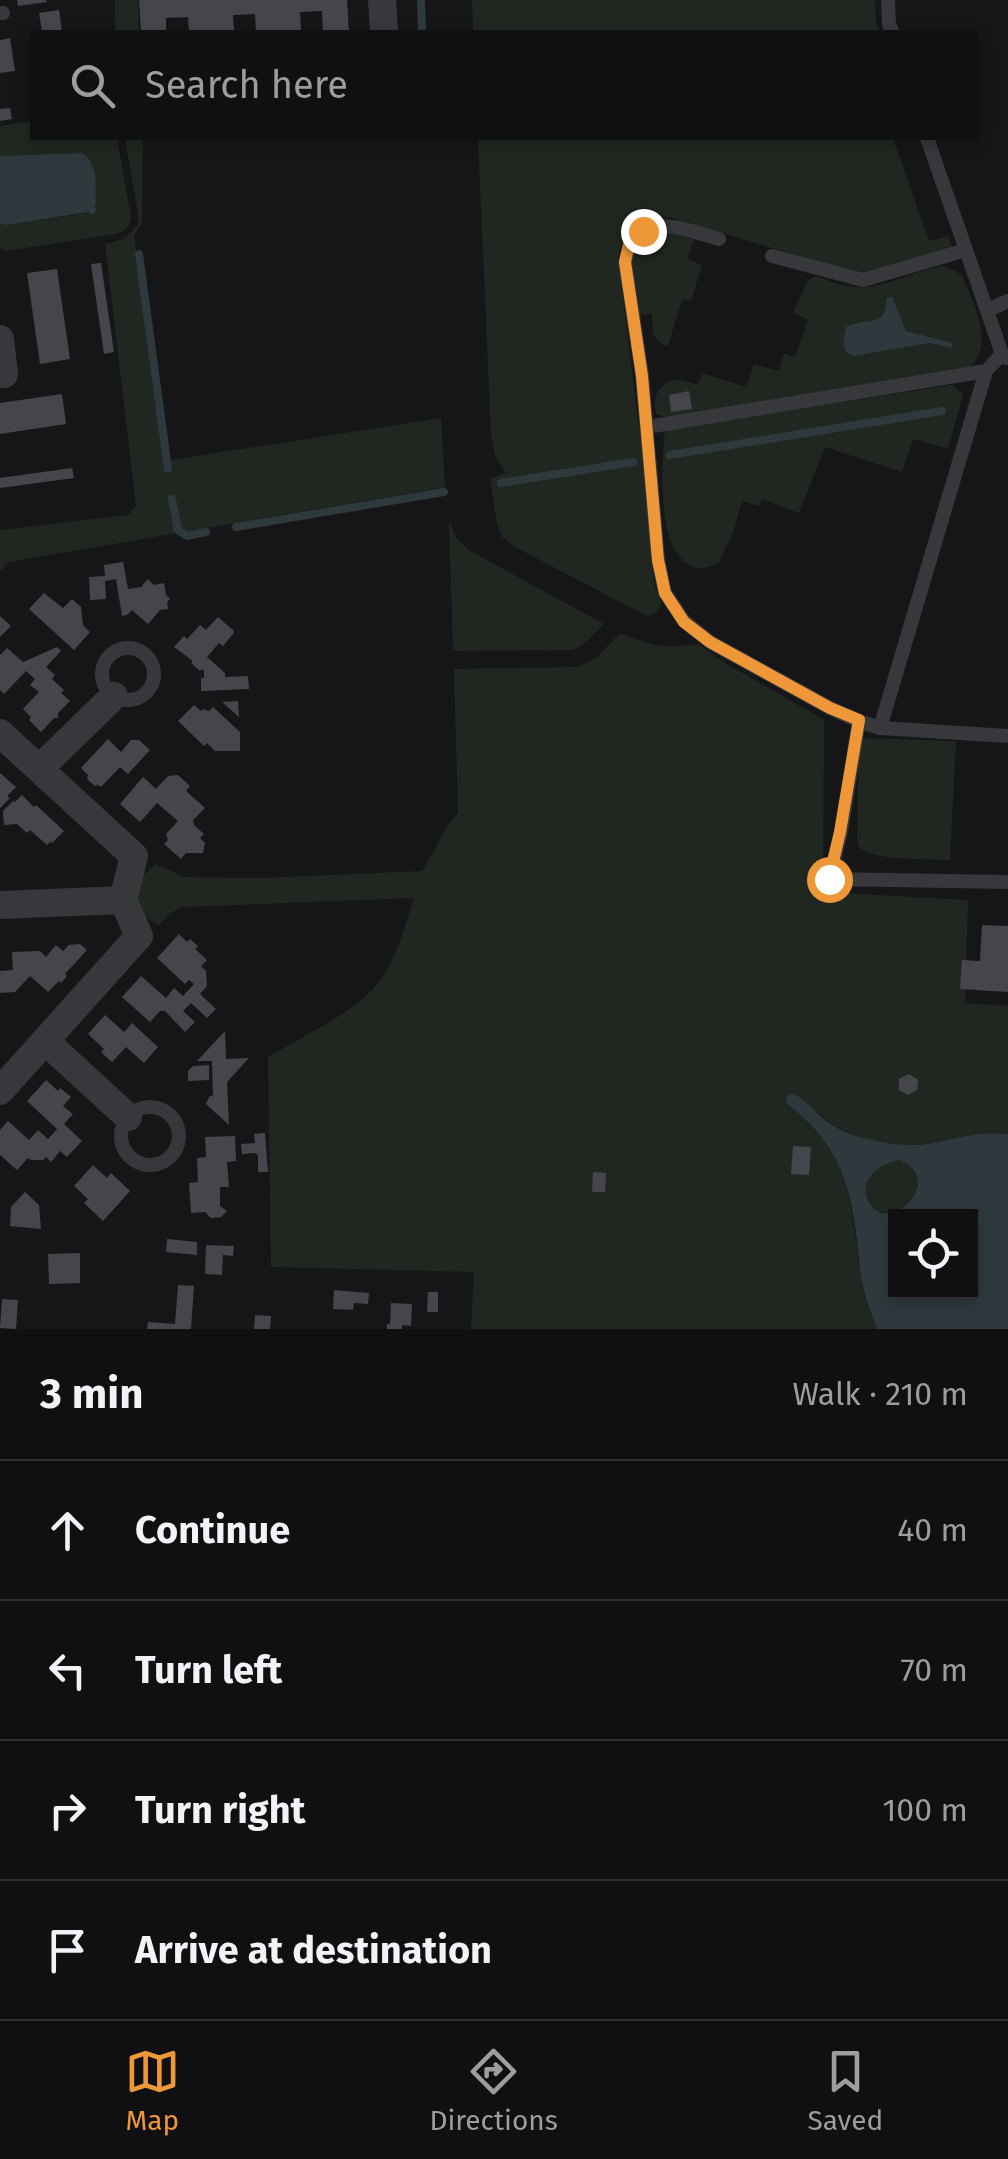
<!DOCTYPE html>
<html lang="en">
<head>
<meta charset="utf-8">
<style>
  :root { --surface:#101012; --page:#1e1e20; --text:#f1f3f6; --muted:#9c9d9f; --line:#303032; --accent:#ee9738 }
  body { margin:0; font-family:"Fira Sans",sans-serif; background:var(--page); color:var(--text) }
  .controls { position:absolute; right:30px; bottom:30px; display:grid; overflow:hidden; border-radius:0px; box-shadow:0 5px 15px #0003 }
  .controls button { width:90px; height:90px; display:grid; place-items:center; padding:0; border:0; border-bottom:2px solid var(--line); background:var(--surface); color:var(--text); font:50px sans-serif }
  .stop { position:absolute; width:30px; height:30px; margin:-22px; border:8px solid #ee9738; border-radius:50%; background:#fff }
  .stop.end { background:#ee9738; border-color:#fff; box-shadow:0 2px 10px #0008 }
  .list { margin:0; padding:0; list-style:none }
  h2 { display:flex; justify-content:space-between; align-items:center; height:130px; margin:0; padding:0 40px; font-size:42px }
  h2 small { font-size:32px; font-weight:400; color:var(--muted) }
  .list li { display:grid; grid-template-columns:65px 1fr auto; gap:30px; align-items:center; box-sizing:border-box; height:140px; padding:0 40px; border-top:2px solid var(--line) }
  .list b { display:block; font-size:38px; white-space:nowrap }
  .list em { font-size:32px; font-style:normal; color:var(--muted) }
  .icon { flex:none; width:55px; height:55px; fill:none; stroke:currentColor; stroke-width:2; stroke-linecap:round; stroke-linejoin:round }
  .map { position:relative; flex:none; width:1008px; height:1329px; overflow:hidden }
  .search { position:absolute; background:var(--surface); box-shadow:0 5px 15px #0003; left:30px; right:30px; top:30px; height:110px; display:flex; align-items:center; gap:25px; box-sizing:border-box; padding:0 35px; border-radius:0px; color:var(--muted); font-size:38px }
  .sheet { height:690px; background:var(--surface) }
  nav { display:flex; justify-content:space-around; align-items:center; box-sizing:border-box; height:140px; border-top:2px solid var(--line); background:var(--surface); font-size:28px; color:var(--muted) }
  nav a { display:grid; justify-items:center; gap:5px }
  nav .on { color:var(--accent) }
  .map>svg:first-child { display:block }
  .green { fill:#202720 }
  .water { fill:#2e393d; fill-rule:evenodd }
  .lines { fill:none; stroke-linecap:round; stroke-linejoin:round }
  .stream { stroke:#2e393d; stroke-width:8 }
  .building { fill:#45464b }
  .service { stroke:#37383c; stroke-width:14 }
  .minor { stroke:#37383c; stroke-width:28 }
  .route { stroke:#ee9738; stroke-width:12 }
</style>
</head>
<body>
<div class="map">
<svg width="1008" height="1329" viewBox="0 0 1008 1329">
  <rect width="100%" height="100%" fill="#161618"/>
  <g class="green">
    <path d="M115,0H138L139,32H115Z"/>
    <path d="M472,0H875L876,20L879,32H473Z"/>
    <path d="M32,121V138H117L131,217C130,226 125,231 116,234L5,251V249H0V224L7,225L87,213L93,206L81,153L0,156V126Z"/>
    <path d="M125,138H143L142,222L134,235L165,461L441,418L445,487L9,562L0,571V530L128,515L136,506L105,244L124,239L138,225V214Z"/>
    <path d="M478,138H893L929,241L948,236L952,248L868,273H855L669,217C638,219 625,227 618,258L642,453L654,583L662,604L658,611L651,616L643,614L515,547L502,537L497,524L490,479L506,473L495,455L491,434Z"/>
    <path d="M666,231L694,239L687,259L702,265L691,301L682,299L668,346L662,344L653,335L652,314L637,315C633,282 619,236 666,231Z"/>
    <path d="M942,266L956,271L962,276C974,303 995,343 970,367L666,417L656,414C650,397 662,378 682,380C687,381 693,383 698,385L702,373L746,387L754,364L779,371L784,354L795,357L808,320L793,313L807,282L815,276C825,279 836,284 846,286C879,292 911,272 942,266Z"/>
    <path d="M952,385L963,394L948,449L913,439L902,472L825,447L799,513L762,499L759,506L742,501L734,530L718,564C712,565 708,568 702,568C653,567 662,460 665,429Z"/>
    <path d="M449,520L456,538L470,551L604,624L586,642L573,650L453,651Z"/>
    <path d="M620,633C653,646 663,649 699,644L717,658L824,720L823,892L968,900L965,1003L1008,1006V1134C983,1131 962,1138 938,1142C889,1151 834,1137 802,1098L786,1103C802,1117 818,1130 829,1148C852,1184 854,1228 860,1269C863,1289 870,1309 877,1329H471L474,1272L271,1267L268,1057C304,1035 358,1012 382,978C398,954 405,925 414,898L182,907L169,914L159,925L134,910L131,886L156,864L184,877L262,878L422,871L449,824L458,813L454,669L577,667L597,657Z"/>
    <path d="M865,738L956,741L950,860C933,859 869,861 859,847C858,845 858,842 857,839L859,746L860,741Z"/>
    <path d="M900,1160C945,1180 889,1234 869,1204C855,1181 880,1163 900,1160Z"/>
  </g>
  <g class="water">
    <path d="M81,153C99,162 95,186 96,203L94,206L97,209L92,215L89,212L7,225L0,224V156Z"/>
    <path d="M892,297L906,331L953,343L952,348L929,343L853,356C839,350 844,339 846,327C864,317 889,329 886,298Z"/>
    <path d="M788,1094C804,1094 812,1111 825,1120C837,1129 853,1136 868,1139C890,1145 916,1147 938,1142C963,1137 982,1131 1008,1134V1329H877C870,1310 862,1289 860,1269C856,1228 852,1184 829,1148C818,1130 802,1116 786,1103ZM900,1160C946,1180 889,1235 870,1204C855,1181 880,1163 900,1160ZM970,1216V1292H896V1216Z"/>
  </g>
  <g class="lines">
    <g class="stream">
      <path d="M421,0L422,32"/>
      <path d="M139,254L168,469"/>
      <path d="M670,455L942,411"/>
      <path d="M501,483L633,462"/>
      <path d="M172,499L178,530L187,536L206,532"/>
      <path d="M236,527L444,492"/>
    </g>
  </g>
  <g class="building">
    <path d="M17,0H46L47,2L18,6Z"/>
    <path d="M139,0H347L349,32H323L322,11L300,12L301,32H256L255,14L233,15L234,32H189L188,17L166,18V32H141Z"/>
    <path d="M59,10L62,32H42L39,13Z"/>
    <path d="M10,38L15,71L0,73V40Z"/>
    <path d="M10,108L12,119L0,121V109Z"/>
    <path d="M101,263L114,352L104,354L91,264Z"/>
    <path d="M57,269L70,359L40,364L27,273Z"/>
    <path d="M689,391L692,409L671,412L669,395Z"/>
    <path d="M62,394L66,424L0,434V403Z"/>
    <path d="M72,468L74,478L0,488V478Z"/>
    <path d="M123,562L128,589L141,587L148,579L154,585L164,583L166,595L170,599L167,602L168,609L160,610L148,624L132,610L127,615L122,616L116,579L105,581L106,599L90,600L89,577L105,576L104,565Z"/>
    <path d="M44,593L63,608L72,599L81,607L83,625L90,632L74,650L29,609Z"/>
    <path d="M0,616L11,626L0,637Z"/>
    <path d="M218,617L234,631L233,634L223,646L219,643L207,657L225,673V677L248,676L249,689L201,691V678H204V671L202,669L200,671L191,663L193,661L174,647L184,636L187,639L200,625L206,630Z"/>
    <path d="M57,647L61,651L46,667L55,675L52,679L64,690L61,693L70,701L58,713V718H54L41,732L29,720L31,717L23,709L39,692L30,685L35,679L26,671L4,694L0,690V655L7,648L23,662Z"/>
    <path d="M238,701L239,717L222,702Z"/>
    <path d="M194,705L201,711L203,709L209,711L213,707L240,732V751H215L207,743L204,746L178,721Z"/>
    <path d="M108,739L121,752L131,740H139L150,750L128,774L120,767L101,787L98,785L95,786L87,779L88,775L81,768Z"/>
    <path d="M0,773L16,787L7,796L10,798L0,808Z"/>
    <path d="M178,775L190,786L186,791L205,808L193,820L194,825L204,834L200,838L205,843L203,853H186L181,859L164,844L168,840L166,834L178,821L157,803L140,822L120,804L143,777L156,789L168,776Z"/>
    <path d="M22,795L34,807L36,805L64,831L52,843L50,842L47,845L30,830L27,833L17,824L4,825L3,811L13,801L15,802Z"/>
    <path d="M982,925L1008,926V992L960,989L962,960L980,961Z"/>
    <path d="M179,934L187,942L190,939L198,946L195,949L207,960L201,966L206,971L207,986L200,994L216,1009L207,1018L191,1003L183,1011L195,1022L185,1032L165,1011H160L150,1022L122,997L141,976L166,998L174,988L183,996L194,984L189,980L185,984L157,958Z"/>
    <path d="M80,944L87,950L65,974L67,976L61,983L59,981L48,992L30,976L15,992L0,993V971L13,970L12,952L40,951L46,957L56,945L63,951L69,945Z"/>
    <path d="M105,1015L124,1032L132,1023L158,1047L144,1063L126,1047L112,1062L101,1052L104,1049L88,1034Z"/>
    <path d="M225,1031L226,1059L249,1058L227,1082L229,1125L206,1104L209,1097L213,1095L212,1061H197Z"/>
    <path d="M209,1065V1080L188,1081V1071L193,1066Z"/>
    <path d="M909,1074L918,1080L917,1090L908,1095L899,1090V1079Z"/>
    <path d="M46,1080L58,1091L60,1088L71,1097L63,1106L73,1114L64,1124L82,1141L67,1157L60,1151L51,1162L46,1157L43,1160H31L28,1158L17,1170L0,1155V1130L8,1121L29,1140L38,1130L48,1139L57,1129L27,1101Z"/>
    <path d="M265,1133L268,1172H258V1155L255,1153L242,1154L241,1144L255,1143L254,1134Z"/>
    <path d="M235,1136L236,1161L227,1162L229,1187H220V1206L227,1211L221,1217L211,1218L205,1212L191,1213L189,1183L198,1182L197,1158L206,1157L205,1137Z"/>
    <path d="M793,1146L811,1147L809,1175L791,1174Z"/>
    <path d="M93,1165L107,1178L111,1173L130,1191L103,1221L84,1203L88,1199L74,1186Z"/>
    <path d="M593,1172L606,1173L605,1192H592Z"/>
    <path d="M25,1192L39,1205L41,1229L10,1226L11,1207Z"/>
    <path d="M167,1239L197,1242V1255L166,1252Z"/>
    <path d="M206,1245L234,1246L233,1256L223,1255L222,1275L205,1274Z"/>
    <path d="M80,1253V1283L49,1284L48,1254Z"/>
    <path d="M178,1285L194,1286L191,1329H147L148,1322L175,1324Z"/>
    <path d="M334,1290L369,1293L368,1304L354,1303L353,1310L333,1309Z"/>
    <path d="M428,1292H438V1312H427Z"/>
    <path d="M2,1299L18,1300L16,1329L0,1328Z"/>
    <path d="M391,1303L412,1304L411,1326L402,1325V1329H387V1324H390Z"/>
    <path d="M255,1315L271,1316L270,1329H254Z"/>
  </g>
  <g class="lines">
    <g class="service">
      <path d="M888,0L889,24L892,32"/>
      <path d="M0,13H3"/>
      <path d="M927,138L966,250"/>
      <path d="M719,239C680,228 638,208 625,262L642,375L658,559L665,593L684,621L710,642L830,708L859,721"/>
      <path d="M772,256L863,280L966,250L1002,354L1007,358"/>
      <path d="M988,310L1008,301"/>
      <path d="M647,427L986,371"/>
      <circle cx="128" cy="674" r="26"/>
      <path d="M880,728L986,371L1002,354"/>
      <path d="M1008,736L880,728L859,721L841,832L829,879L1008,882"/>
      <circle cx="150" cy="1136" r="29"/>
    </g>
    <g class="minor">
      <path d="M382,0L384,32"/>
      <path d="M0,339L4,374"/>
      <path d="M0,733L134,856L123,900L139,936L0,1091"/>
      <path d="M40,768L114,696"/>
      <path d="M0,905L123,900"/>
      <path d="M45,1041L128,1117"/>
    </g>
  </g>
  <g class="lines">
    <path class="route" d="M643,231L629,244L625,262L642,376L658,560L665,593L684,622L710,642L830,708L859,720L840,832L829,879"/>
  </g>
</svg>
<div class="controls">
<button><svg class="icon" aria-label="locate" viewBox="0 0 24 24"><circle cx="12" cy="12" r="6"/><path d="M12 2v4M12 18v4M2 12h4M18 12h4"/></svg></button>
</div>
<div class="stop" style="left:829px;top:879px"></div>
<div class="stop end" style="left:643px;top:231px"></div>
<div class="search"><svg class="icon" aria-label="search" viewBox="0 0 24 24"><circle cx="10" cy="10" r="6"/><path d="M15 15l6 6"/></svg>Search here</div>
</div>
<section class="sheet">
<h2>3 min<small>Walk · 210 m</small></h2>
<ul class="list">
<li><svg class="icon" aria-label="ahead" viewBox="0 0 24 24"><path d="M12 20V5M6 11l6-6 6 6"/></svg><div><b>Continue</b></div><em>40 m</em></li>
<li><svg class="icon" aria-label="left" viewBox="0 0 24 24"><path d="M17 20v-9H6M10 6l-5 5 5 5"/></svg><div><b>Turn left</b></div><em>70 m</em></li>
<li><svg class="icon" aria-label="right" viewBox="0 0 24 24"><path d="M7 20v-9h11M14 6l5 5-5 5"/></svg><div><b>Turn right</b></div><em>100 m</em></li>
<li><svg class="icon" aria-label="arrive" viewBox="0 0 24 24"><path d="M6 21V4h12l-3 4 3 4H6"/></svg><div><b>Arrive at destination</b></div></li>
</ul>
</section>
<nav>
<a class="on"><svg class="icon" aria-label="map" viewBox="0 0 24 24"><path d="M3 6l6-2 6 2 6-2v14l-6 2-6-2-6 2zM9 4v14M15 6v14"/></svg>Map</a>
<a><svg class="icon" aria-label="directions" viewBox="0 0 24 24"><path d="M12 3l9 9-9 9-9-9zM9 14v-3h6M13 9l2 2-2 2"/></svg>Directions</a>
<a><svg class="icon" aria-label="saved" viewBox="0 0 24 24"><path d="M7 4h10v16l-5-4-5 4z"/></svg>Saved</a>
</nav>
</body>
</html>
